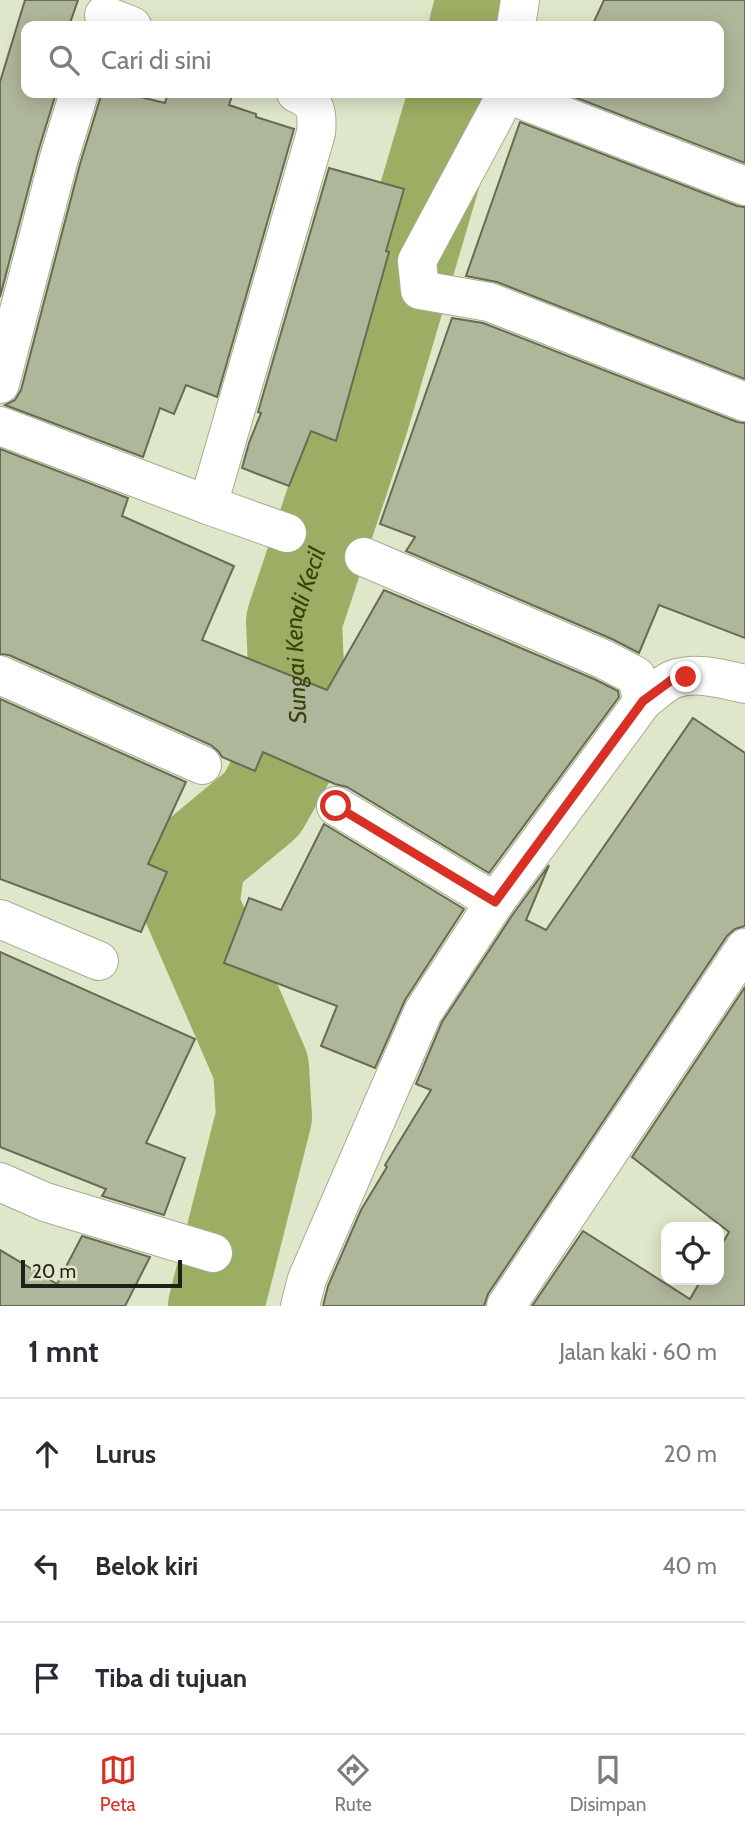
<!DOCTYPE html>
<html lang="id">
<head>
<meta charset="utf-8">
<style>
  :root { --surface:#fff; --page:#f7f7f7; --text:#2b2b33; --muted:#7c7c81; --line:#e1e1e2; --accent:#d93025 }
  body { margin:0; font-family:Cabin,sans-serif; background:var(--page); color:var(--text) }
  .controls { position:absolute; right:21px; bottom:21px; display:grid; overflow:hidden; border-radius:14px; box-shadow:0 4px 18px #0003 }
  .controls button { width:63px; height:63px; display:grid; place-items:center; padding:0; border:0; border-bottom:2px solid var(--line); background:var(--surface); color:var(--text); font:35px sans-serif }
  .scale { position:absolute; left:21px; bottom:18px; width:161px; box-sizing:border-box; padding-left:7px; border:4px solid #1e2116; border-top:0; font-size:19px; line-height:24px; white-space:nowrap; color:#1e2116; -webkit-text-stroke:5px #dee7c9; paint-order:stroke }
  .stop { position:absolute; width:21px; height:21px; margin:-16px; border:5px solid #d93025; border-radius:50%; background:#fff }
  .stop.end { background:#d93025; border-color:#fff; box-shadow:0 2px 7px #0008 }
  .list { margin:0; padding:0; list-style:none }
  h2 { display:flex; justify-content:space-between; align-items:center; height:91px; margin:0; padding:0 28px; font-size:30px }
  h2 small { font-size:23px; font-weight:400; color:var(--muted) }
  .list li { display:grid; grid-template-columns:46px 1fr auto; gap:21px; align-items:center; box-sizing:border-box; height:112px; padding:0 28px; border-top:2px solid var(--line) }
  .list b { display:block; font-size:26px; white-space:nowrap }
  .list em { font-size:23px; font-style:normal; color:var(--muted) }
  .icon { flex:none; width:38px; height:38px; fill:none; stroke:currentColor; stroke-width:2; stroke-linecap:round; stroke-linejoin:round }
  .map { position:relative; flex:none; width:745px; height:1306px; overflow:hidden }
  .search { position:absolute; background:var(--surface); box-shadow:0 4px 18px #0003; left:21px; right:21px; top:21px; height:77px; display:flex; align-items:center; gap:18px; box-sizing:border-box; padding:0 24px; border-radius:14px; color:var(--muted); font-size:26px }
  .sheet { height:427px; background:var(--surface) }
  nav { display:flex; justify-content:space-around; align-items:center; box-sizing:border-box; height:98px; border-top:2px solid var(--line); background:var(--surface); font-size:19px; color:var(--muted) }
  nav a { display:grid; justify-items:center; gap:4px }
  nav .on { color:var(--accent) }
  .map>svg:first-child { display:block }
  .lines { fill:none; stroke-linecap:round; stroke-linejoin:round }
  .river { stroke:#9cae64; stroke-width:96 }
  .building { fill:#afb79b; stroke:#656c52; stroke-width:2 }
  .street-casing { stroke:#a6ad91; stroke-width:40 }
  .street { stroke:#fff; stroke-width:38 }
  .route { stroke:#d93025; stroke-width:9 }
  .labels { text-anchor:middle; stroke-width:5; stroke-linejoin:round; paint-order:stroke }
  .water-label { font-size:24px; font-style:italic; fill:#384209; stroke:#dee7c9 }
</style>
</head>
<body>
<div class="map">
<svg width="745" height="1306" viewBox="0 0 745 1306">
  <rect width="100%" height="100%" fill="#dee7c9"/>
  <g class="lines">
    <g class="river">
      <path d="M477,26L484,0"/>
      <path id="s1" d="M216,1306L264,1117L261,1067L191,906L198,857L262,804L299,738L294,621L361,419L457,93"/>
    </g>
  </g>
  <g class="building">
    <path d="M25,0H78L69,26H26V93H56L38,152L0,297V82Z"/>
    <path d="M604,0H745V163L564,93H719V26H592Z"/>
    <path d="M100,93H124L165,103L168,93H233L229,105L256,114V117L294,129L217,397L186,385L174,414L160,408L143,457L5,405L15,400L21,390L80,164L100,99Z"/>
    <path d="M520,122L737,206L745,207V379L497,282L466,276Z"/>
    <path d="M329,168L404,189L386,251L389,252L336,441L311,431L289,486L242,468L249,443L261,413L258,412Z"/>
    <path d="M452,318L483,323L737,422L745,423V638L659,605L639,653L612,639L406,551L415,537L380,524Z"/>
    <path d="M0,449L128,498L122,516L234,566L202,640L327,690L384,590L594,679L618,691L619,697L489,873L347,787L335,784L263,752L255,771L222,757L219,752L211,745L9,655L0,654Z"/>
    <path d="M0,699L186,782L148,864L167,872L141,932L0,879Z"/>
    <path d="M693,718L745,753V926L735,929L727,936L488,1294L484,1306H323L328,1286L361,1210L387,1167L385,1165L431,1090L416,1084L442,1022L513,914L549,865L526,920L546,930Z"/>
    <path d="M324,824L464,909L405,1000L375,1068L321,1046L337,1006L224,963L249,898L281,910Z"/>
    <path d="M0,952L195,1039L146,1143L185,1158L164,1215L102,1196L106,1189L0,1147Z"/>
    <path d="M745,987V1306H532L583,1231L690,1299L701,1280H719V1249L729,1232L632,1157Z"/>
    <path d="M82,1236L150,1257L125,1306H0V1250L57,1284Z"/>
  </g>
  <g class="lines">
    <defs>
      <g id="street">
        <path d="M104,15L132,26"/>
        <path d="M516,26L520,0"/>
        <path d="M507,93L417,261L420,290L489,302L745,402"/>
        <path d="M507,94L745,186"/>
        <path d="M0,384L59,158L79,93"/>
        <path d="M0,426L208,505L287,533"/>
        <path d="M208,505L316,133C318,112 316,101 296,93"/>
        <path d="M364,557L603,659L636,676L643,701"/>
        <path d="M0,675L202,765"/>
        <path d="M336,806L495,902"/>
        <path d="M0,919L99,961"/>
        <path d="M0,1182L45,1202L213,1253"/>
        <path d="M300,1306L307,1279L423,1012L495,902L643,701C653,694 663,683 674,679C697,671 722,679 745,684"/>
        <path d="M506,1306L745,948"/>
      </g>
    </defs>
    <use href="#street" class="street-casing"/>
    <use href="#street" class="street"/>
  </g>
  <g class="lines">
    <path class="route" d="M336,806L495,902L643,701L673,679L686,677"/>
  </g>
  <g class="labels">
    <g class="water-label">
      <text dy="8" stroke="none"><textPath href="#s1" startOffset="733">Sungai Kenali Kecil</textPath></text>
    </g>
  </g>
</svg>
<div class="controls">
<button><svg class="icon" aria-label="locate" viewBox="0 0 24 24"><circle cx="12" cy="12" r="6"/><path d="M12 2v4M12 18v4M2 12h4M18 12h4"/></svg></button>
</div>
<div class="scale">20 m</div>
<div class="stop" style="left:336px;top:806px"></div>
<div class="stop end" style="left:686px;top:677px"></div>
<div class="search"><svg class="icon" aria-label="search" viewBox="0 0 24 24"><circle cx="10" cy="10" r="6"/><path d="M15 15l6 6"/></svg>Cari di sini</div>
</div>
<section class="sheet">
<h2>1 mnt<small>Jalan kaki · 60 m</small></h2>
<ul class="list">
<li><svg class="icon" aria-label="ahead" viewBox="0 0 24 24"><path d="M12 20V5M6 11l6-6 6 6"/></svg><div><b>Lurus</b></div><em>20 m</em></li>
<li><svg class="icon" aria-label="left" viewBox="0 0 24 24"><path d="M17 20v-9H6M10 6l-5 5 5 5"/></svg><div><b>Belok kiri</b></div><em>40 m</em></li>
<li><svg class="icon" aria-label="arrive" viewBox="0 0 24 24"><path d="M6 21V4h12l-3 4 3 4H6"/></svg><div><b>Tiba di tujuan</b></div></li>
</ul>
</section>
<nav>
<a class="on"><svg class="icon" aria-label="map" viewBox="0 0 24 24"><path d="M3 6l6-2 6 2 6-2v14l-6 2-6-2-6 2zM9 4v14M15 6v14"/></svg>Peta</a>
<a><svg class="icon" aria-label="directions" viewBox="0 0 24 24"><path d="M12 3l9 9-9 9-9-9zM9 14v-3h6M13 9l2 2-2 2"/></svg>Rute</a>
<a><svg class="icon" aria-label="saved" viewBox="0 0 24 24"><path d="M7 4h10v16l-5-4-5 4z"/></svg>Disimpan</a>
</nav>
</body>
</html>
